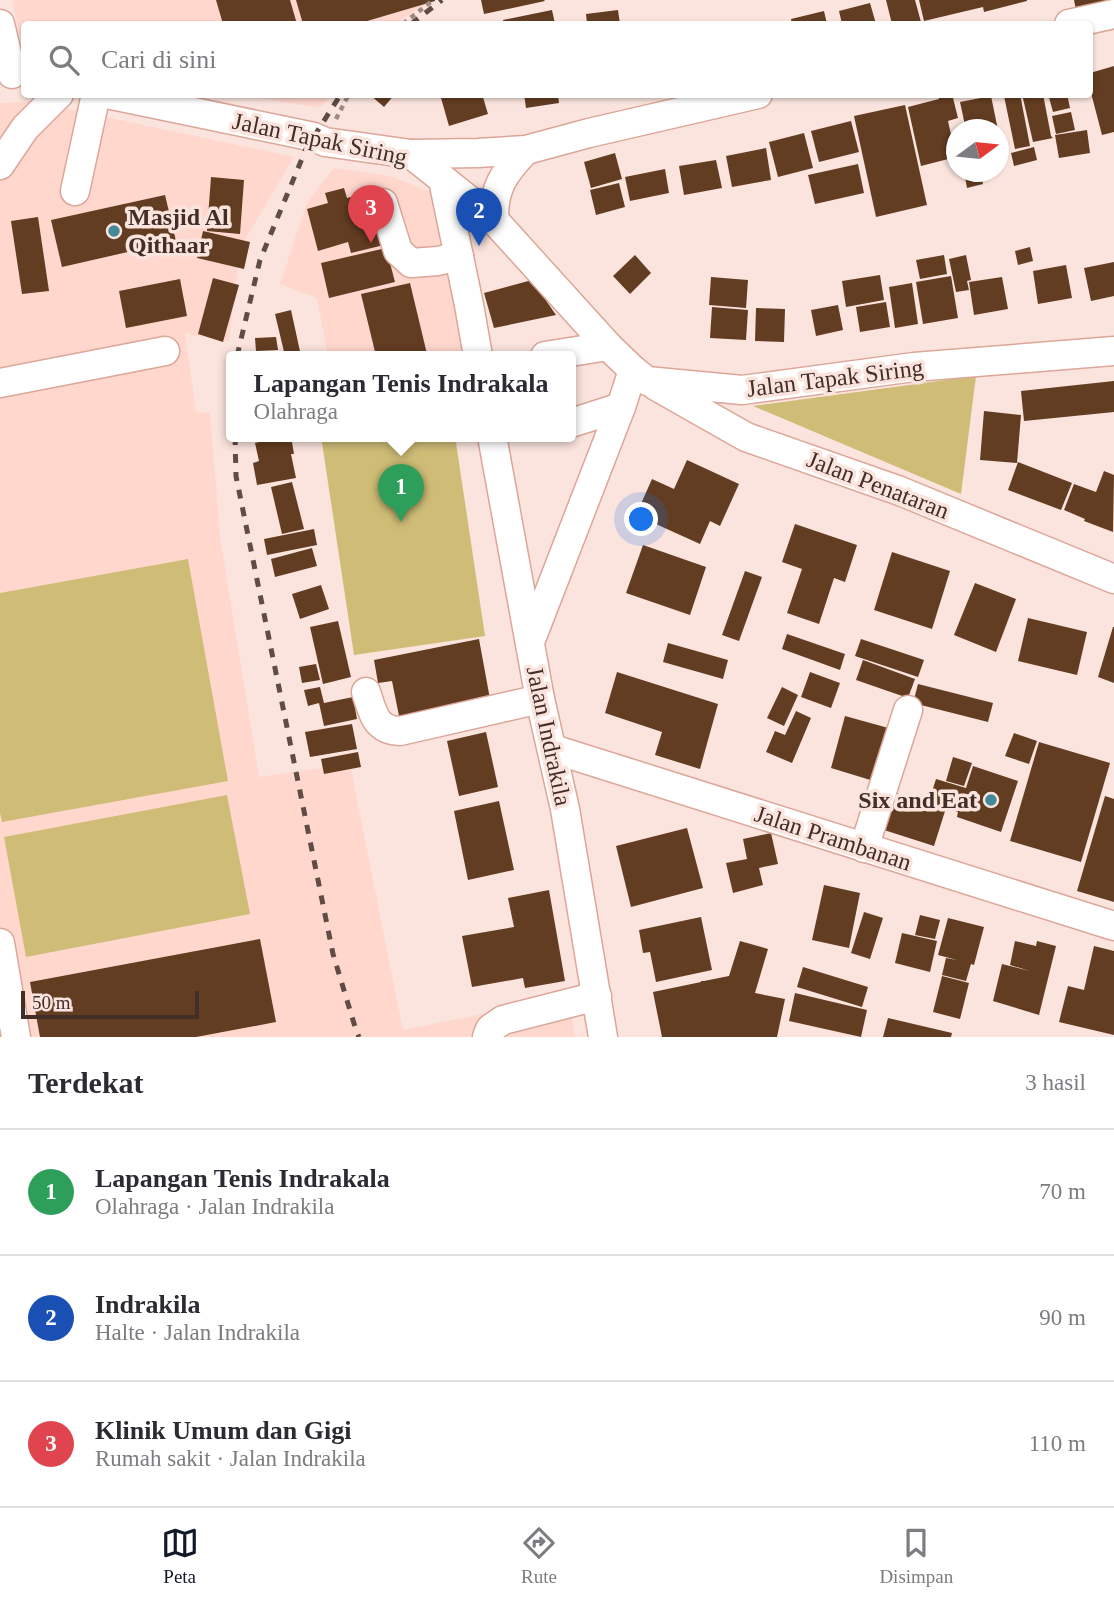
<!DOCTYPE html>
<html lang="id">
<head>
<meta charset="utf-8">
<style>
  :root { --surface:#fff; --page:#f7f7f7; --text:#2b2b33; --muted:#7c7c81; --line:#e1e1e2; --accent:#111827 }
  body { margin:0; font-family:Georgia,serif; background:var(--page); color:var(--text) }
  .compass { position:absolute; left:946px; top:119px; width:63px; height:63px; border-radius:50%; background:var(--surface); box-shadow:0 2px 5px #0004; rotate:75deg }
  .scale { position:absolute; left:21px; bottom:18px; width:178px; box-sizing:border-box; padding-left:7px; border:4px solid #422d27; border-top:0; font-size:19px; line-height:24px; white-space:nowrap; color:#422d27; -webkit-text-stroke:5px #fbe4de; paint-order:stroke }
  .you { position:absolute; left:642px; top:520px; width:24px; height:24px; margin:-18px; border:5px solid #fff; border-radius:50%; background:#1a73e8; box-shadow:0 0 0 10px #1a73e833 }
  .badge { display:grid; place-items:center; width:46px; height:46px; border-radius:50%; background:var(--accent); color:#fff; font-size:23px; font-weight:700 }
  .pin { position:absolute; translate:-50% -58px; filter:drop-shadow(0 2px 4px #0008) }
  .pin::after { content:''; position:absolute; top:37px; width:24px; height:21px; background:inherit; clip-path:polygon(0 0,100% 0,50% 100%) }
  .popup { position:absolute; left:226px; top:351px; width:350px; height:91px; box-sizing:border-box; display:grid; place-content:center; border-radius:7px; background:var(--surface); filter:drop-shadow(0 2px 5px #0005); font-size:23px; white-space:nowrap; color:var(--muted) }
  .popup b { font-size:26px; color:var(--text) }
  .popup::after { content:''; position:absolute; left:50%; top:100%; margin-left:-14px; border:14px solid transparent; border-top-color:var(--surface) }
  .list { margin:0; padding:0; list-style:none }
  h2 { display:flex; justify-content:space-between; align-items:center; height:91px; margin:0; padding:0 28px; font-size:30px }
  h2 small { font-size:23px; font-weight:400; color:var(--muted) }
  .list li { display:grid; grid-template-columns:46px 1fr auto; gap:21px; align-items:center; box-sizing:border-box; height:126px; padding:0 28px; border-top:2px solid var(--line) }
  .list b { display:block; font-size:26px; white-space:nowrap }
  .list p { margin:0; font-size:23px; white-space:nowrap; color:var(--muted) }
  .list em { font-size:23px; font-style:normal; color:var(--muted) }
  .icon { flex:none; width:38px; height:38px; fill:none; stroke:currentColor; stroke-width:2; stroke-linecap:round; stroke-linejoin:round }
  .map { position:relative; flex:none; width:1114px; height:1037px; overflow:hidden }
  .search { position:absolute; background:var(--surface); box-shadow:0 2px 5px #0004; left:21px; right:21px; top:21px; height:77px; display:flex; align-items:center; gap:18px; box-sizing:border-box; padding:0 24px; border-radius:7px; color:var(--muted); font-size:26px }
  .sheet { height:469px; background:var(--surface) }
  nav { display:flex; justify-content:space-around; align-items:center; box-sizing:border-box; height:98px; border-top:2px solid var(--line); background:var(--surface); font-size:19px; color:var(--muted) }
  nav a { display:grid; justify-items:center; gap:4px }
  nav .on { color:var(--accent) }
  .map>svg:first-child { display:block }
  .built { fill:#ffd7cd }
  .green { fill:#cfbd77 }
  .building { fill:#633d22 }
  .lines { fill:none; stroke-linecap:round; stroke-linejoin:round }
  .minor-casing { stroke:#dca698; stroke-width:31 }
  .path { stroke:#9f8983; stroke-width:4.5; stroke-dasharray:5 5; stroke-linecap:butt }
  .minor { stroke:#fff; stroke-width:28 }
  .rail { stroke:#614b45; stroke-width:5; stroke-dasharray:9 9; stroke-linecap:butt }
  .poi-dot { fill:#458998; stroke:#fbe4de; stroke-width:2.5 }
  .labels { text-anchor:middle; stroke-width:7; stroke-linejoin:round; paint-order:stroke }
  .street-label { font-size:24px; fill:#422d27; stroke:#fbe4de }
  .poi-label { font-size:24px; font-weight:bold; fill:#422d27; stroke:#fbe4de; text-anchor:start }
</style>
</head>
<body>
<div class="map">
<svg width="1114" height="1037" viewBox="0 0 1114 1037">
  <rect width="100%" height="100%" fill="#fbe4de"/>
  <g class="built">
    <path d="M12,0H431L402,19L397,24H24V41L20,37Z"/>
    <path d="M242,95H332L319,108Z"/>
    <path d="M35,102L294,157L240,248L229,342L185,333L196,412L210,413L220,537L259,777L350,764L403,1030L568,997L575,1037H0V103Z"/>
    <path d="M334,168L390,176L439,195L470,356H328L317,298L280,284L307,203Z"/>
  </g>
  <g class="green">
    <path d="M976,376L961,494L753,406Z"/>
    <path d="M321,436H455L485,636L354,655Z"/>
    <path d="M188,559L228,781L2,822L0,813V593Z"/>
    <path d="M227,795L250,914L26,957L4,837Z"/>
  </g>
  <g class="building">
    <path d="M216,0H290L297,24H223Z"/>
    <path d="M296,0H435V1L357,24H303Z"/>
    <path d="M481,0H544L545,1L484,14Z"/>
    <path d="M886,0H915L921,22L911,24H892Z"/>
    <path d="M919,0H1027V1L984,12L983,7L924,21Z"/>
    <path d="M1074,0H1114V2L1076,10Z"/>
    <path d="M870,3L876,24H842L839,11Z"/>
    <path d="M552,10L555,24H504L503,20Z"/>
    <path d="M618,10L620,24H587L586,14Z"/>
    <path d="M824,11L827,24H792L791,19Z"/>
    <path d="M1114,66V132L1102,135L1090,89V73Z"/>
    <path d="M369,94H395L384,107Z"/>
    <path d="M442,94H482L488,114L449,126L441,98L443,97Z"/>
    <path d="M524,94H558L559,103L526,108Z"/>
    <path d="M938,94H952L958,118L948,121L956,157L921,166L908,107L939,99Z"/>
    <path d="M1013,94H1020L1030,146L1015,149L1004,96Z"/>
    <path d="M1022,94H1043L1051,136L1053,138L1033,142Z"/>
    <path d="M1048,94H1067L1070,108L1053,112Z"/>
    <path d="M991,96L998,130H966L960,102Z"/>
    <path d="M905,105L927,205L876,217L854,116Z"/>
    <path d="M1071,112L1075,130L1056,134L1052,116Z"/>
    <path d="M851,121L859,152L819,162L811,131Z"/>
    <path d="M1087,130L1090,153L1059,158L1055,135Z"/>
    <path d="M804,133L813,168L778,177L769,142Z"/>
    <path d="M1034,147L1037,160L1014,166L1011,153Z"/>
    <path d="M766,148L771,180L732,187L726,156Z"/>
    <path d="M615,153L622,179L591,188L584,162Z"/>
    <path d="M716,160L722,188L684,195L679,166Z"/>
    <path d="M858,164L864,193L815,204L808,175Z"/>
    <path d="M665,169L669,193L630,201L625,177Z"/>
    <path d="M964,172H980L983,184L967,188Z"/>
    <path d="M211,177L244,180L240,234L207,231Z"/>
    <path d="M619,183L625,207L596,215L590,190Z"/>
    <path d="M344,188L347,198L370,192L384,245L351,253L348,242L318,251L307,209L328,203L325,193Z"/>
    <path d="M165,195L176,241L62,267L51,220Z"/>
    <path d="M38,217L49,291L22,294L11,221Z"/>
    <path d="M203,231L250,242L244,269L197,258Z"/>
    <path d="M1030,247L1033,261L1018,265L1015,251Z"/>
    <path d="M386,248L395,282L329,298L321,263Z"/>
    <path d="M635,255L651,273L630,294L613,276Z"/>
    <path d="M944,255L947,274L920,279L916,260Z"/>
    <path d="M966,255L971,280L967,281L969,290L956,292L949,259Z"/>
    <path d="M1114,262V296L1091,301L1084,268Z"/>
    <path d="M1066,265L1072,298L1038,304L1033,271Z"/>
    <path d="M880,275L884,300L846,307L842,281Z"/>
    <path d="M951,276L958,318L923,324L916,282Z"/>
    <path d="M711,277L748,280L746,308L709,305Z"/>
    <path d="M1002,277L1008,309L974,315L969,282Z"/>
    <path d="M213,278L239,285L223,342L198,334Z"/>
    <path d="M180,279L187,316L126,328L119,291Z"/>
    <path d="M532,280L556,315L494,328L484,293Z"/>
    <path d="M410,283L427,354L376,356L361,294Z"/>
    <path d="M912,283L918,324L895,328L889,287Z"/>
    <path d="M886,302L890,327L860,332L856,307Z"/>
    <path d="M838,305L843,330L816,336L811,310Z"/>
    <path d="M712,307L748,310L746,340L710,338Z"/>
    <path d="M756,308L785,309L784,342L755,341Z"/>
    <path d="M291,310L301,356H285L275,314Z"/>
    <path d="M276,337L278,350L256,351L255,338Z"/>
    <path d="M1114,381V412L1024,421L1021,391Z"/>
    <path d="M984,411L1021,415L1017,463L980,460Z"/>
    <path d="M258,436H291L294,454H291L296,478L257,485L253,463L259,461L255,443L259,442Z"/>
    <path d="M687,460L739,484L720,526L710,521L700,544L636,515L652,479L674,489Z"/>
    <path d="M1018,462L1072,483L1061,510L1008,490Z"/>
    <path d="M1104,471L1114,475L1113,532L1084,521L1085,519L1064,510L1074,484L1096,492Z"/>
    <path d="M292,482L304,529L282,534L271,487Z"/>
    <path d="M795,524L857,545L845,582L834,578L819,624L787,613L802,569L782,562Z"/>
    <path d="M314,529L317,545L267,555L264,539Z"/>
    <path d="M643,545L706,567L690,615L626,593Z"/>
    <path d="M312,548L317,566L275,577L271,559Z"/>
    <path d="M892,552L950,571L932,629L874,610Z"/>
    <path d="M745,571L762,577L739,641L722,635Z"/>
    <path d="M975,583L1016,599L996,652L954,635Z"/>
    <path d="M321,585L329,609L300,619L292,594Z"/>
    <path d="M1028,618L1087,632L1077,675L1018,661Z"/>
    <path d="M338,621L351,677L323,684L310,627Z"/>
    <path d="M1113,627H1114V683L1098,677Z"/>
    <path d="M787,634L845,654L840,670L782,649Z"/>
    <path d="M479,639L490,699L399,716L392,681L378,683L374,660Z"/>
    <path d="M861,639L924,660L918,677L855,656Z"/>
    <path d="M668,643L728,660L723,679L663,662Z"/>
    <path d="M863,660L915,679L908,698L856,680Z"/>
    <path d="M316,664L320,680L302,683L299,667Z"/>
    <path d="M617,672L718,704L700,769L655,755L662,732L605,713Z"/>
    <path d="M810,672L840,683L831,708L801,697Z"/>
    <path d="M918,684L993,703L988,722L913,703Z"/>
    <path d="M320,687L324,703L353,697L357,719L324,726L319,703L308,706L304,690Z"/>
    <path d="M782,687L798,695L784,726L767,718Z"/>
    <path d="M796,711L811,718L792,763L766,752L775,731L785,735Z"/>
    <path d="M845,716L892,729L877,782L831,768Z"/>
    <path d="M352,724L357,749L310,757L305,732Z"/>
    <path d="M486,732L498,787L459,796L447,741Z"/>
    <path d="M1014,733L1037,741L1029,764L1005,756Z"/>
    <path d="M1039,742L1110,763L1081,862L1010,841Z"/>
    <path d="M358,752L361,767L324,774L321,759Z"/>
    <path d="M953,757L972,763L964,786L946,781Z"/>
    <path d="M973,766L1018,781L1001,832L957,817L958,812L946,808L934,846L884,830L896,793L928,804L936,779L966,788Z"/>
    <path d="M1105,796L1114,799V902L1077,891Z"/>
    <path d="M499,801L514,870L468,880L454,811Z"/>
    <path d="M687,828L703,888L631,907L616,846Z"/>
    <path d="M771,833L778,864L759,868L763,885L733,893L726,863L747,859L743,839Z"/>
    <path d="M824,885L860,893L849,948L812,940Z"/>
    <path d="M549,890L565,981L525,988L523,978L472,987L462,936L514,927L508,898Z"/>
    <path d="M864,912L883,918L870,959L851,953Z"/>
    <path d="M920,915L940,920L935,939L915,935Z"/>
    <path d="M701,917L712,970L656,982L650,952L643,953L639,930Z"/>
    <path d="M948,918L984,927L974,965L971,964L966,981L942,975L946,958L957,960L938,955Z"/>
    <path d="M902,933L937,941L930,972L895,963Z"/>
    <path d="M260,939L276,1022L196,1037H40L30,982Z"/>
    <path d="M740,941L768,949L755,993L785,999L777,1037H662L653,992L701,982V981H704L729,976Z"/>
    <path d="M1015,941L1036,946L1037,941L1056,946L1039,1015L993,1001L1002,964L1030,971L1010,965Z"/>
    <path d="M1094,946L1114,951V1035L1059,1022L1068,986L1084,990Z"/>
    <path d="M803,967L868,987L862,1007L797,987Z"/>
    <path d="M942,976L969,983L960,1019L933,1012Z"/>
    <path d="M795,993L867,1010L861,1037L789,1021Z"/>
    <path d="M888,1018L952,1033L951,1037H883Z"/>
  </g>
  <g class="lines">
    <defs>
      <g id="minor">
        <path d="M0,24L12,74"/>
        <path d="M1069,24L1114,14"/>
        <path d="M107,94L314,137L325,142L411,154L478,153L526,150L589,133L758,94"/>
        <path d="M411,154L494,220L608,346L633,370L647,381L742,390L914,367L1114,351"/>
        <path d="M0,165L25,128L59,94"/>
        <path d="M443,180L469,305L478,356"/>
        <path d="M75,191L96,94"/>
        <path d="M383,203L398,251L411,263L438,261L459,256"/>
        <path d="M494,220C493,189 504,172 526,150"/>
        <path d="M545,356L608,346"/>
        <path d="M0,383L165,351"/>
        <path d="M656,386L746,437L900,491L1114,579"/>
        <path d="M571,423L621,407"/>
        <path d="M492,436L540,699L565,809L603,1037"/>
        <path d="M530,642L621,407L633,370"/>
        <path d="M366,692C373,713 375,730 400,731L540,699"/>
        <path d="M553,749L1114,926"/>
        <path d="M864,848L908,710"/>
        <path d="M0,943L16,1037"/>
        <path d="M487,1037L490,1029L503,1020L597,996"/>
      </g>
    </defs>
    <use href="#minor" class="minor-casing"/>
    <g class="path">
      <path d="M403,24L433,0"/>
      <path d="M336,119L349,94"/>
    </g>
    <use href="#minor" class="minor"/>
    <g class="rail">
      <path d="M411,24L442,0"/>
      <path d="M237,356L260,260L306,149L341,94"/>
      <path d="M235,436L236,476L333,954L356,1030L359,1037"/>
    </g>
  </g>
  <g class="poi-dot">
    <circle cx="114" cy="231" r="7"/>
    <circle cx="991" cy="800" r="7"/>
  </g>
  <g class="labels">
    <g class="street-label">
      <text transform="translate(320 139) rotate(12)" y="8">Jalan Tapak Siring</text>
      <text transform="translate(835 378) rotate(-7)" y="8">Jalan Tapak Siring</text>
      <text transform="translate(878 485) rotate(21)" y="8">Jalan Penataran</text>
      <text transform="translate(549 736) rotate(78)" y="8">Jalan Indrakila</text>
      <text transform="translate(833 838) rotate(18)" y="8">Jalan Prambanan</text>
    </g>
    <g class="poi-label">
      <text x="128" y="225">Masjid Al<tspan x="128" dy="28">Qithaar</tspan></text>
      <text x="977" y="808" text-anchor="end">Six and Eat</text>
    </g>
  </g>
</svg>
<svg class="compass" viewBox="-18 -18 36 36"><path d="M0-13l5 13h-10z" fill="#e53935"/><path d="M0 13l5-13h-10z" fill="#7c7c81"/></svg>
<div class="scale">50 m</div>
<div class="you"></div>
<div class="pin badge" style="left:401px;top:522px;background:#2e9e5b">1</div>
<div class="popup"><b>Lapangan Tenis Indrakala</b>Olahraga</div>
<div class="pin badge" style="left:479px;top:246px;background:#1a4fb4">2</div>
<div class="pin badge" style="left:371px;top:243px;background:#e0444e">3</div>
<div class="search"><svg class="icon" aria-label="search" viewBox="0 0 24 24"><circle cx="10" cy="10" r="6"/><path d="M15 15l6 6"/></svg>Cari di sini</div>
</div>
<section class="sheet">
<h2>Terdekat<small>3 hasil</small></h2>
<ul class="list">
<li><span class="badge" style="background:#2e9e5b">1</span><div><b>Lapangan Tenis Indrakala</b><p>Olahraga · Jalan Indrakila</p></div><em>70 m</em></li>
<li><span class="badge" style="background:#1a4fb4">2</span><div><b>Indrakila</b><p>Halte · Jalan Indrakila</p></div><em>90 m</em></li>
<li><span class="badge" style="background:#e0444e">3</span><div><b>Klinik Umum dan Gigi</b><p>Rumah sakit · Jalan Indrakila</p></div><em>110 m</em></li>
</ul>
</section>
<nav>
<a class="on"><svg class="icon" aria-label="map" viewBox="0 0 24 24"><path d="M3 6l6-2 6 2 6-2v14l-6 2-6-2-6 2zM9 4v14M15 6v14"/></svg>Peta</a>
<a><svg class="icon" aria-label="directions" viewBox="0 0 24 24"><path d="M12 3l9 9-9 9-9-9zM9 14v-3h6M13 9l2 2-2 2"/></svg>Rute</a>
<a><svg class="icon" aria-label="saved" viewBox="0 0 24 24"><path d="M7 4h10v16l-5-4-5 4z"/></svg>Disimpan</a>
</nav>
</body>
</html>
